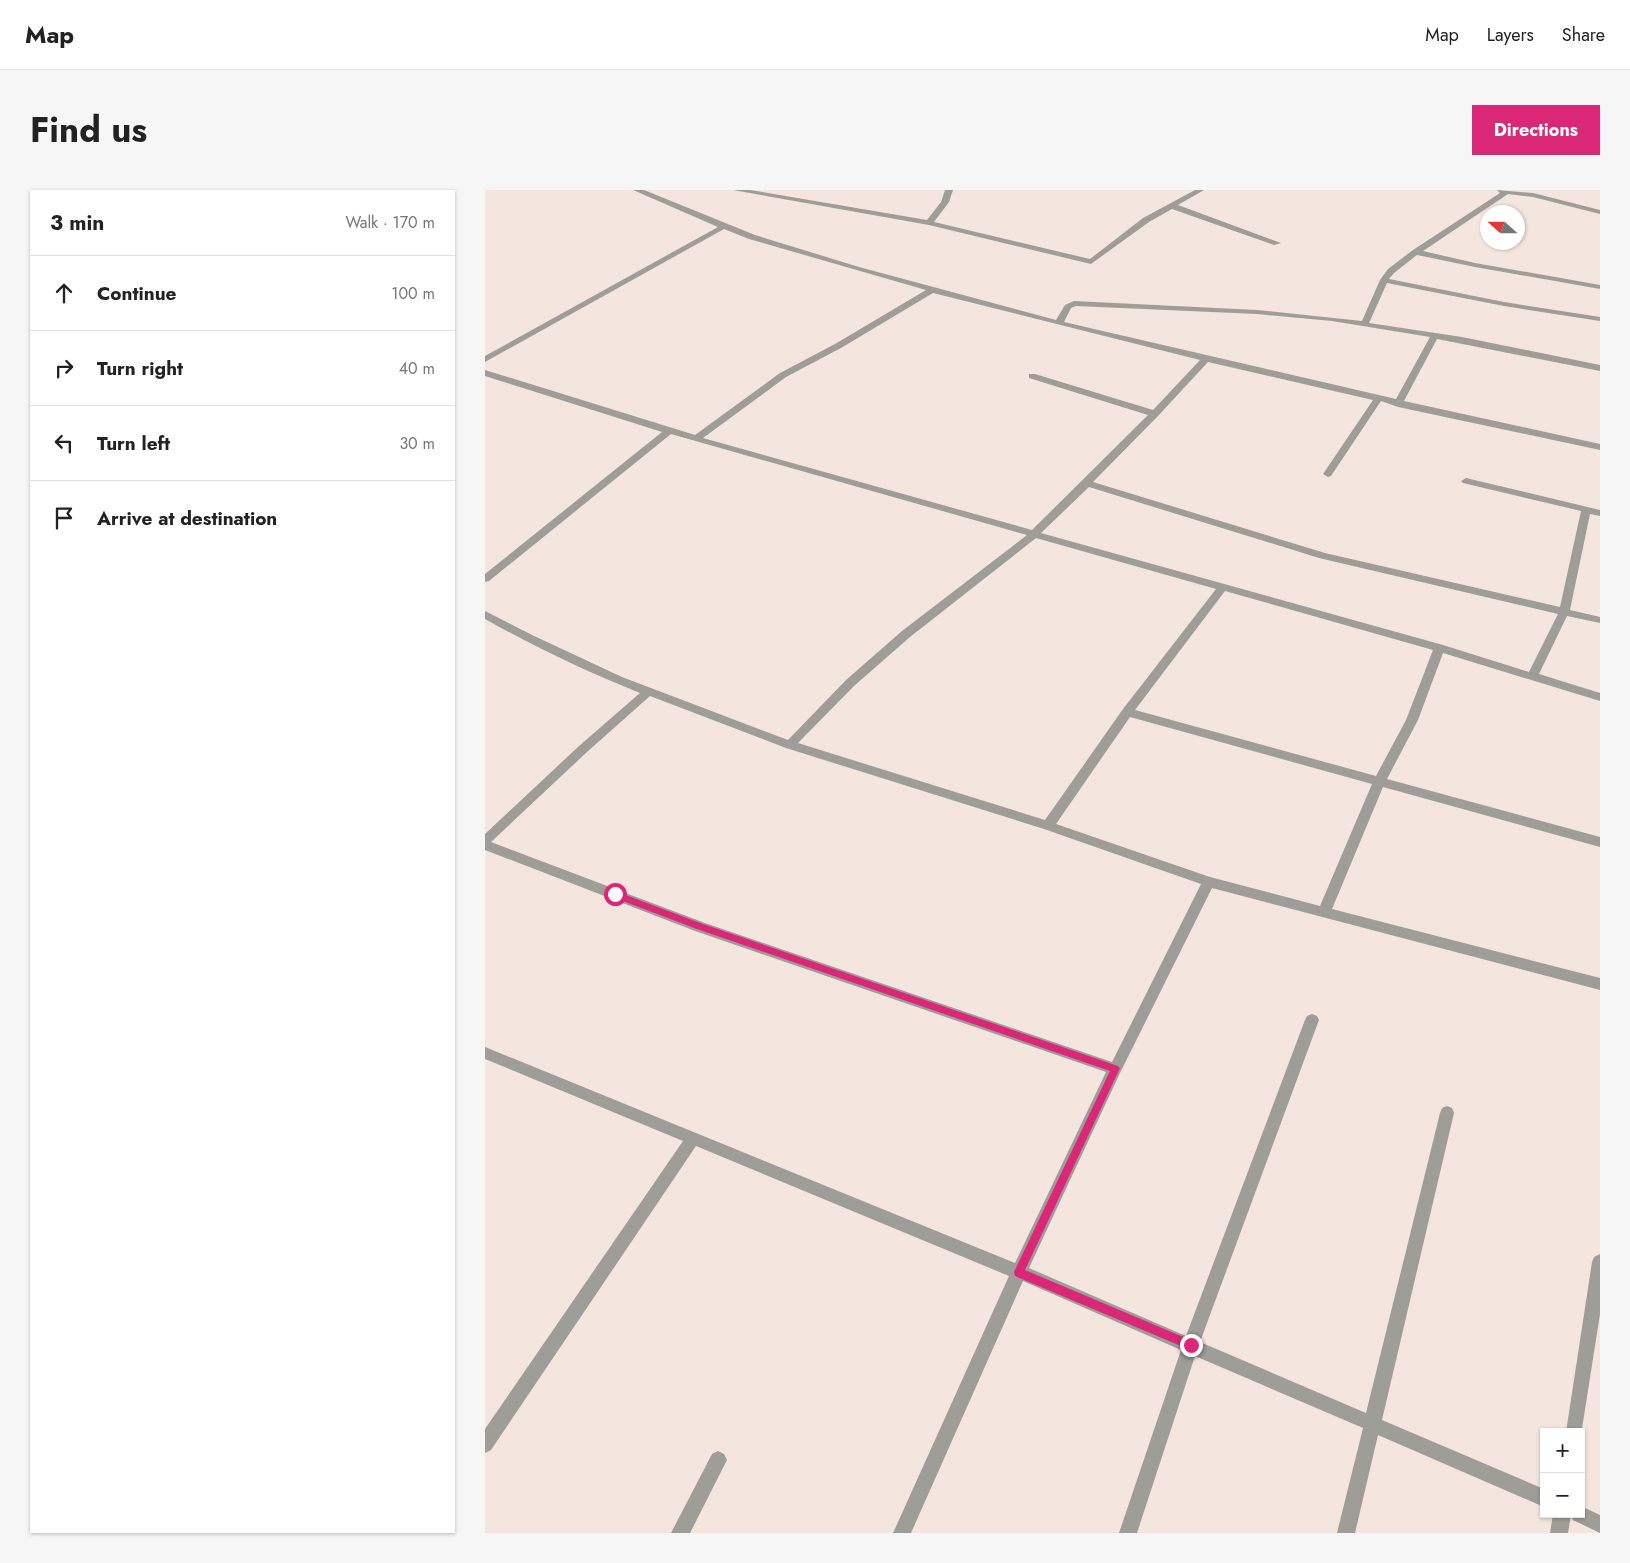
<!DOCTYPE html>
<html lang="en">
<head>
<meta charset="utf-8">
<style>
  :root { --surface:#fff; --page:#f6f6f6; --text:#222; --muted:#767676; --line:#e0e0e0; --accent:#db2777 }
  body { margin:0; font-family:Jost,sans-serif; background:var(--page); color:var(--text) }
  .controls { position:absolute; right:15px; bottom:15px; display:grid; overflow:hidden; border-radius:0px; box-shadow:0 1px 4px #0004 }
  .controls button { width:45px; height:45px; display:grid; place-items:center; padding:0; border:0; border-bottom:1px solid var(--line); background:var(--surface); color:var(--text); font:25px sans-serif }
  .compass { position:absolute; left:995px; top:15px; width:45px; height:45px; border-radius:50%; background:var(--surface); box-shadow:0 1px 4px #0004; rotate:291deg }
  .stop { position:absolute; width:15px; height:15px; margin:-11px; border:4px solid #db2777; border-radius:50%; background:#fff }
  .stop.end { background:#db2777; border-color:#fff; box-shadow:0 1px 5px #0008 }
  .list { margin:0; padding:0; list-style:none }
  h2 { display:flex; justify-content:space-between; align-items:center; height:65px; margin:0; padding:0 20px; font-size:21px }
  h2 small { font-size:16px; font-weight:400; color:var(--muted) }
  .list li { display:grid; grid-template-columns:32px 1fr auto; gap:15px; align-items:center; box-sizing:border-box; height:75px; padding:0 20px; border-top:1px solid var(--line) }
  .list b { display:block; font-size:19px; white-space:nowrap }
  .list em { font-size:16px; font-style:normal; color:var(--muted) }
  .icon { flex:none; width:28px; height:28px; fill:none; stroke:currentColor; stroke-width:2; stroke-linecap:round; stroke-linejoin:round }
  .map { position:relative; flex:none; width:1115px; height:1343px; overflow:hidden; border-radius:0px }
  header { display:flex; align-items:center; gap:30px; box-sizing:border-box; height:70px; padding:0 25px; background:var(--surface); border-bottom:1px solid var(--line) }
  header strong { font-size:24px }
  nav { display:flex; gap:28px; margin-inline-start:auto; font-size:18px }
  .intro { display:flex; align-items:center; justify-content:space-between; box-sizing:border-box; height:120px; padding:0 30px }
  h1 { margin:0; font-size:35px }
  .button { padding:12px 22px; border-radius:0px; background:var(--accent); color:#fff; font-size:18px; font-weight:700 }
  main { display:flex; gap:30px; padding:0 30px }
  aside { flex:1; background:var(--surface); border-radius:0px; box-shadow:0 1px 4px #0004 }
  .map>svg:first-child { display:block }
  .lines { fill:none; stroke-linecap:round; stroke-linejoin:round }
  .street { fill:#9f9d98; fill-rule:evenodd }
  .route { fill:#db2777 }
</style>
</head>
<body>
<header>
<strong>Map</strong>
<nav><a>Map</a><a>Layers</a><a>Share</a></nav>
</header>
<div class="intro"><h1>Find us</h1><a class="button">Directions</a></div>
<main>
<aside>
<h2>3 min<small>Walk · 170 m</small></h2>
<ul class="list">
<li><svg class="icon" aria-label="ahead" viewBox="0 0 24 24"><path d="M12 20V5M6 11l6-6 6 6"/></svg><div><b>Continue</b></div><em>100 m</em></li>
<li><svg class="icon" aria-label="right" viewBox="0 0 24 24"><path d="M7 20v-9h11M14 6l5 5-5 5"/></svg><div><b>Turn right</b></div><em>40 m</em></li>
<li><svg class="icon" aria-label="left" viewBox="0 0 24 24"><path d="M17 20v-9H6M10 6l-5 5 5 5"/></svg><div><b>Turn left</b></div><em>30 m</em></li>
<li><svg class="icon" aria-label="arrive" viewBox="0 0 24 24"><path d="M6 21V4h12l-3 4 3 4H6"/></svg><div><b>Arrive at destination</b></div></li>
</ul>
</aside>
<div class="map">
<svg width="1115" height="1343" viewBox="0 0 1115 1343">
  <rect width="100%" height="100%" fill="#f5e5df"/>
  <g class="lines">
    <g class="street">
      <path d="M148,0H159L270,45L374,77L571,130L580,115L589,111L772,120L877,131L895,90L903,79L928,60L1015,3L1012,0L1048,3L1115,20V24L1048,7L1023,4L938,61L990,73L1115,95V99L990,77L932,65L909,83L904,89L1019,112L1115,127V131L1019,116L902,93L884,133L977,147L1115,175V181L952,149L919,211L1115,254V260L913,217L896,211L846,286L843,287L838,284L888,210L723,172L673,226L608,292L840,363L1075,417L1096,321L978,293L976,291L981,288L1115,320V326L1105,324L1085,420L1115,427V433L1082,426L1054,484L1115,503V511L958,463L933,530L902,589L1115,647V657L898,597L847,719L1115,788V800L727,698L635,883L544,1078L701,1146L820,830L822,826L827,824L832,826L834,830L715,1152L881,1223L955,923L957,918L962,916L967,918L969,923L897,1230L1059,1299V1317L893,1245L870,1343H852L878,1238L710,1166L652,1343H634L696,1160L538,1091L426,1343H408L524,1086L211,956L6,1260L0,1263V1239L198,951L0,869V857L530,1073L621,882L210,741L0,660V644L94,556L155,503C102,482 50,457 0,429V421L47,445L137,487L303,550L361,490L417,441L542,345L186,244L4,391L0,392V384L177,242L0,186V180L210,245L295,183L350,154L441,100L264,49L239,39L0,172V166L233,37ZM448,103L715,170L668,220L550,184H544V188L663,225L547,340L218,248L301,187L356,158ZM591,116L772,124L847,131L945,147L911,209L579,132L586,118ZM604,297L834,368L1073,424L1044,482L958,455L556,343ZM551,348L731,399L638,519L560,630L313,553L369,496L425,447ZM740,401L948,460L921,530L891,586L650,520ZM165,506L301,558L559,639L716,694L627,872L220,733L6,652L102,562ZM645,527L887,594L835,716L725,687L571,634Z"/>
      <path d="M248,0H265L442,30L456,12L460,0H468L464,12L449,32L605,69L658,28L710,0H719L693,15L796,53L789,55L687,19L664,32L606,74L444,35Z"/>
      <path d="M1115,1064V1124L1096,1245V1242H1081L1107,1072L1109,1067Z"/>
      <path d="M233,1261L239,1264L242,1270L205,1343H186L227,1264Z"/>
      <path d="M1096,1316L1115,1325V1343L1088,1330L1086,1325L1083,1343H1065L1068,1324H1096Z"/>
    </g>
  </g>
  <path class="route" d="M130,701L218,734L633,876L635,878L540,1080L710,1152L712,1155L710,1159L706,1161L703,1159L530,1086L529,1082L625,881L212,739L127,707L126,704Z"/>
</svg>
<div class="controls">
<button>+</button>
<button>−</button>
</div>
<svg class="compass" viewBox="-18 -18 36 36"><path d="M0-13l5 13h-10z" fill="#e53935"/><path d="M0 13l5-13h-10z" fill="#767676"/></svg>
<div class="stop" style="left:130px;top:704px"></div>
<div class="stop end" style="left:706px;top:1155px"></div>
</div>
</main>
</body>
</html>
